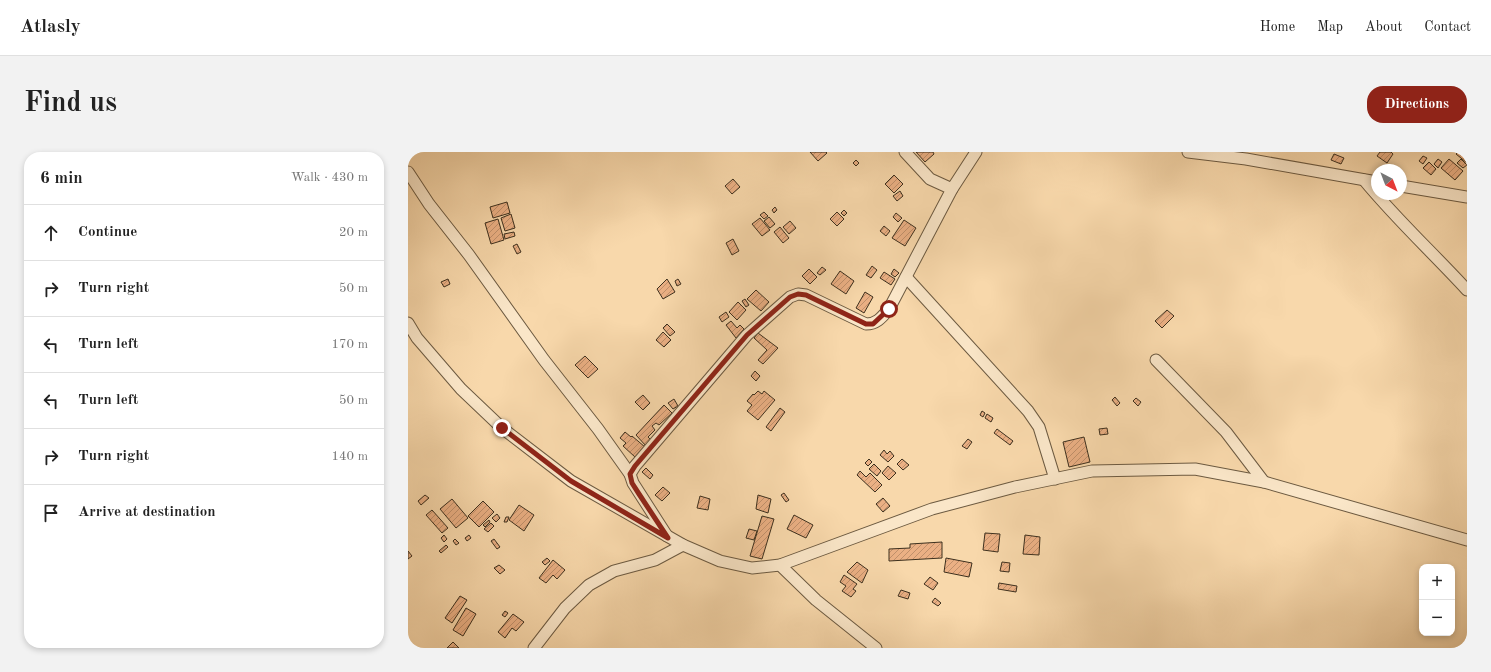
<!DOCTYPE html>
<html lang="en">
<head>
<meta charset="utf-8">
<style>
  :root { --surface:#fff; --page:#f2f2f2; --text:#222; --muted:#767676; --line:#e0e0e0; --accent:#8f2418 }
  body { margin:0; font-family:"Old Standard TT",serif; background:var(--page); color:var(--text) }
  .controls { position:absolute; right:12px; bottom:12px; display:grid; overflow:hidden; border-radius:8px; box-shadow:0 2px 6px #0003 }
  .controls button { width:36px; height:36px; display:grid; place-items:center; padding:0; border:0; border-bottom:1px solid var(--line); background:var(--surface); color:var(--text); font:20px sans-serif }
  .compass { position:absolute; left:963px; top:12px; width:36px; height:36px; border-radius:50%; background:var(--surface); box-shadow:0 2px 6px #0003; rotate:138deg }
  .stop { position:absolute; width:12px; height:12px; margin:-9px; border:3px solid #8f2418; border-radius:50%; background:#fff }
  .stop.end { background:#8f2418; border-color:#fff; box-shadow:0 1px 4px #0008 }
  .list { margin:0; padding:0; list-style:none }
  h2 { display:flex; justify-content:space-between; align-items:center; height:52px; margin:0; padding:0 16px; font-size:17px }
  h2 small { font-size:13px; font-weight:400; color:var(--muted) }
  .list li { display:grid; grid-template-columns:26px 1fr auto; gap:12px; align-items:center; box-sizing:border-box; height:56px; padding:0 16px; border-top:1px solid var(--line) }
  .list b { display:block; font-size:15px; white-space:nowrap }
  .list em { font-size:13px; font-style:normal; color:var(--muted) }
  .icon { flex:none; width:22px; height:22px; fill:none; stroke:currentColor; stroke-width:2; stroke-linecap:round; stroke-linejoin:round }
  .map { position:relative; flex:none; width:1059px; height:496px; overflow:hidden; border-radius:16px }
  header { display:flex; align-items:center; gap:24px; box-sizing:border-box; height:56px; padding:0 20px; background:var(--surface); border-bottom:1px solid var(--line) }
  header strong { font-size:19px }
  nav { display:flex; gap:22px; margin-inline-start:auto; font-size:14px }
  .intro { display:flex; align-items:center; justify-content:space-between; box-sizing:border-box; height:96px; padding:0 24px }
  h1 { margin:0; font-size:28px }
  .button { padding:10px 18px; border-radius:16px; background:var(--accent); color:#fff; font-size:14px; font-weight:700 }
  main { display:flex; gap:24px; padding:0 24px }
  aside { flex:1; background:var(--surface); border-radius:16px; box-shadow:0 2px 6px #0003 }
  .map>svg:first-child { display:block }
  .building { fill:url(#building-hatch); stroke:#3d301e }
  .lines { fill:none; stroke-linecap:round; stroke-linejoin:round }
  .minor-casing { stroke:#6c5a41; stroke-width:13 }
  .minor { stroke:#fae6c8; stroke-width:11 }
  .route { stroke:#8f2418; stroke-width:5 }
</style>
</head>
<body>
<header>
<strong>Atlasly</strong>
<nav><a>Home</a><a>Map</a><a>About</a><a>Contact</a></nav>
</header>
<div class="intro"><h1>Find us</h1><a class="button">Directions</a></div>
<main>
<aside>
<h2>6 min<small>Walk · 430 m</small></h2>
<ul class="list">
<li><svg class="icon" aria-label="ahead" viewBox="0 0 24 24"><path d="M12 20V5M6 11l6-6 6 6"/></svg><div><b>Continue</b></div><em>20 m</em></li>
<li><svg class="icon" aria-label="right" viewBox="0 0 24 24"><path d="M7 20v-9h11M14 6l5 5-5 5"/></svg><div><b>Turn right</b></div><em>50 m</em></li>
<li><svg class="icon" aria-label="left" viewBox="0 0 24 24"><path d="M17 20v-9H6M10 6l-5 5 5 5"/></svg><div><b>Turn left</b></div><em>170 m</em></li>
<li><svg class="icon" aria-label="left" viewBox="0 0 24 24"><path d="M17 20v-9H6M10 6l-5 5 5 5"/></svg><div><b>Turn left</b></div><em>50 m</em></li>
<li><svg class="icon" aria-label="right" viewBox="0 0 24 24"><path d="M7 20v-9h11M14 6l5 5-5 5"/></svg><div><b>Turn right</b></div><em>140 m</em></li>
<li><svg class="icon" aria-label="arrive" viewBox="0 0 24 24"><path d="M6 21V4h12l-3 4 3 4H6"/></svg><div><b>Arrive at destination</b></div></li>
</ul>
</aside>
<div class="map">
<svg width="1059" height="496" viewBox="0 0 1059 496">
  <defs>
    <pattern id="building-hatch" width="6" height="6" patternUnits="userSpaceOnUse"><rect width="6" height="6" fill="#ebb084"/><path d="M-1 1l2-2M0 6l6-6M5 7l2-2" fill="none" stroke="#c0906b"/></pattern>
  </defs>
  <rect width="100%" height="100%" fill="#f8d8ab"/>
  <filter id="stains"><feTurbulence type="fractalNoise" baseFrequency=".005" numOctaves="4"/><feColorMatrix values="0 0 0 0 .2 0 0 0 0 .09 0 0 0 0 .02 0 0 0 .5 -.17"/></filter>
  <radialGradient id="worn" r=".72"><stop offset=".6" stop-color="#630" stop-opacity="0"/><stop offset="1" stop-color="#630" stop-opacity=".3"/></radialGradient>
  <g class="building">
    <path d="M402,0H418L419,1L410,9Z"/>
    <path d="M508,0H525L526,2L517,10Z"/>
    <path d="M972,0H983L985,2L979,11L969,4Z"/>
    <path d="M1050,0H1054L1059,4V11L1048,2Z"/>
    <path d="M926,2L936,6L933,12L923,8Z"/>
    <path d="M1015,4L1019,6L1015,12L1011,9Z"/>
    <path d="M1030,7L1034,10L1030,16L1026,12Z"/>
    <path d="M1041,7L1055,19L1047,28L1033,16Z"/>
    <path d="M1053,7L1059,13L1055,16L1049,11Z"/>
    <path d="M448,8L451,11L448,14L445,11Z"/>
    <path d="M1021,10L1028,17L1023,23L1015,16Z"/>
    <path d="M486,23L495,32L486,41L477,32Z"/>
    <path d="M325,27L332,35L324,42L317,34Z"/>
    <path d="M492,39L495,44L489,49L485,44Z"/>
    <path d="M99,50L102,61L85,66L82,55Z"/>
    <path d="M367,55L369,58L366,61L364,58Z"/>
    <path d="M436,58L439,61L436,64L433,61Z"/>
    <path d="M356,60L360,64L356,67L352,63Z"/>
    <path d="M429,60L436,67L429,74L422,67Z"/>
    <path d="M488,61L494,66L490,70L485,65Z"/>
    <path d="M103,62L107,76L97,79L93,66Z"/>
    <path d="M361,65L367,72L362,76L356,69Z"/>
    <path d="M352,66L362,78L354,84L344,72Z"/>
    <path d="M90,67L96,88L83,92L77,71Z"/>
    <path d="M496,68L508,76L497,94L484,86Z"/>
    <path d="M382,69L388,76L381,82L375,75Z"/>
    <path d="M476,74L482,79L478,84L472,79Z"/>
    <path d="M372,75L381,86L375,91L366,80Z"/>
    <path d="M106,80L107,84L97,87L96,82Z"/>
    <path d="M325,87L331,99L324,103L318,91Z"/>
    <path d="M109,92L113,100L109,102L105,94Z"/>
    <path d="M464,114L469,118L463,126L458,123Z"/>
    <path d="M414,115L418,118L412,123L409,121Z"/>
    <path d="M401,117L409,125L402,132L394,124Z"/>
    <path d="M486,117L491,121L487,125L483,122Z"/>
    <path d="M432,119L446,129L438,142L423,132Z"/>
    <path d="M476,120L487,127L483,133L472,126Z"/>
    <path d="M40,127L42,132L36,135L33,130Z"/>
    <path d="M259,127L267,140L255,147L249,137Z"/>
    <path d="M270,127L273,132L269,134L267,129Z"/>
    <path d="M348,138L361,150L353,159L339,147Z"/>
    <path d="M457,140L465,145L456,161L448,156Z"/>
    <path d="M337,147L341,153L338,155L334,149Z"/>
    <path d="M330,150L338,158L329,168L321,160Z"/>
    <path d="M759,158L766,164L754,176L747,169Z"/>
    <path d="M318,160L321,165L314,170L311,165Z"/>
    <path d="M323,169L329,176L332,173L336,177L328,186L318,173Z"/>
    <path d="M259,172L267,180L262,184L255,176Z"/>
    <path d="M255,180L263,188L256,195L248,188Z"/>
    <path d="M350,181L370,196L355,212L350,208L359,198L346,186Z"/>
    <path d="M177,204L190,217L180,226L167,213Z"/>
    <path d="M347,219L352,224L348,229L343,224Z"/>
    <path d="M350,239L354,242L356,239L367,248L350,268L339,259L344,253L339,249L345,242L346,243Z"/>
    <path d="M235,243L242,251L235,258L227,250Z"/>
    <path d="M707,245L712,251L709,254L704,248Z"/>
    <path d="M728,246L733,250L730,254L725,249Z"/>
    <path d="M266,247L270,254L265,257L260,251Z"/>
    <path d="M256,253L264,261L251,273L248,271L244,274L247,278L240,285L244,289L238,294L228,283Z"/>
    <path d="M372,256L377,260L363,279L358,275Z"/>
    <path d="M574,259L577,261L575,265L572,263Z"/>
    <path d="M579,262L585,266L583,270L577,266Z"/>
    <path d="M699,276L700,282L692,283L691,277Z"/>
    <path d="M589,277L605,289L602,293L586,281Z"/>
    <path d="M217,280L223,285L224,284L237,295L227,305L215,294L218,291L212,286Z"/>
    <path d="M676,285L682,310L661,315L655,290Z"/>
    <path d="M560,287L564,290L559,297L554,294Z"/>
    <path d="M476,298L479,302L482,299L486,304L480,310L472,303Z"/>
    <path d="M461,307L464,310L460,314L457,311Z"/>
    <path d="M494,307L501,313L495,318L489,312Z"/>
    <path d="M466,312L473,319L469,324L461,317Z"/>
    <path d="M480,314L488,321L481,328L474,321Z"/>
    <path d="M238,316L245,323L242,327L234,320Z"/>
    <path d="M452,319L458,325L462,321L474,333L467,340L449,323Z"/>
    <path d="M255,335L262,341L254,349L247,343Z"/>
    <path d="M376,341L381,348L378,350L373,343Z"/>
    <path d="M17,343L21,346L13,353L10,349Z"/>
    <path d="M350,343L363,347L360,361L348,357Z"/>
    <path d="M292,344L302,347L300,358L289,356Z"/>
    <path d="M475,346L482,354L475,360L468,352Z"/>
    <path d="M44,347L60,366L48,376L32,357Z"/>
    <path d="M75,349L86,360L71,375L60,364Z"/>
    <path d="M111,353L126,363L116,379L101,368Z"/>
    <path d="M24,358L40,376L34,381L18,363Z"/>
    <path d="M89,362L92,366L88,370L84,366Z"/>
    <path d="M386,363L405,373L398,386L379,377Z"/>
    <path d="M354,364L366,367L354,407L342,404Z"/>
    <path d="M98,365H101L99,370H96Z"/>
    <path d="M81,368L82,370L77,375L75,373Z"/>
    <path d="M83,371L86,374L80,380L76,377Z"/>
    <path d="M341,377L349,379L346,388L338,386Z"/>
    <path d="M577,381L592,382L590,400L575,398Z"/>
    <path d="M36,383L39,387L36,390L33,386Z"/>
    <path d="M61,383L63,386L59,389L57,386Z"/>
    <path d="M617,383L632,385L631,403L615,402Z"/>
    <path d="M47,387L51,391L48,393L45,389Z"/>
    <path d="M86,387L92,395L89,397L83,389Z"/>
    <path d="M534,390V406L481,409V397L502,396V392Z"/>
    <path d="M38,393L40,395L33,401L31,399Z"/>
    <path d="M0,399L4,404L0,407Z"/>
    <path d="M139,406L142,409L137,413L134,410Z"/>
    <path d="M538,406L564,411L561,425L536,420Z"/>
    <path d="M145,408L157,418L149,427L145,423L138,431L131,426Z"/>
    <path d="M449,410L460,418L454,431L439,420Z"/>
    <path d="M594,410L602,411L601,420L592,419Z"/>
    <path d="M91,413L97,418L92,422L86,416Z"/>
    <path d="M436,423L449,432L445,437L448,439L443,445L434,439L438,434L432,430Z"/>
    <path d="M522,425L530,431L525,438L516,432Z"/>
    <path d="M591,431L609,434L608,440L590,437Z"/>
    <path d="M493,438L502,441L500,447L490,444Z"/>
    <path d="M52,444L59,448L44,471L37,466Z"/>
    <path d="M527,446L533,451L530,454L524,450Z"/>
    <path d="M58,456L68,462L55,484L45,478Z"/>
    <path d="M97,459L100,461L97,465L94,463Z"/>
    <path d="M105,462L116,470L108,479L104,476L97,486L90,480Z"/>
    <path d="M45,490L51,496H39Z"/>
  </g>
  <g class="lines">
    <defs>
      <g id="minor">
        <path d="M497,0L522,27L544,37"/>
        <path d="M780,0L838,7L969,30"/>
        <path d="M0,20L21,52L61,103L136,208L190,277L222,322L225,331L259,384"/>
        <path d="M956,28C988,67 1025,101 1059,138"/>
        <path d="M993,34L1059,45"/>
        <path d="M498,125L620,259L631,275L647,327"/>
        <path d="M0,171L9,186L53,237L94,276L163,329L275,393L312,409L344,416L372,413L524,357L607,335L684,319L787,317L856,330L1059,388"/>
        <path d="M748,208L818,280L856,330"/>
        <path d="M222,322L227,314L339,183L382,145L390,142L398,143L458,172C469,172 474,165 481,157L544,37L568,0"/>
        <path d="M372,413L408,448L468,496"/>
        <path d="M126,496L157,456L181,433L206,419L247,408L275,393"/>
      </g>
    </defs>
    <use href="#minor" class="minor-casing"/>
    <use href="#minor" class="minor"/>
  </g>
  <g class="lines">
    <path class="route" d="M94,276L163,329L260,386L231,342L224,331L222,322L227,314L339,183L382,145L390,142L398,143L458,172H465L481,157"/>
  </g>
  <rect width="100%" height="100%" filter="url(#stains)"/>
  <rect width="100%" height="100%" fill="url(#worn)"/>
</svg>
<div class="controls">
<button>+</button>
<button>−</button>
</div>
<svg class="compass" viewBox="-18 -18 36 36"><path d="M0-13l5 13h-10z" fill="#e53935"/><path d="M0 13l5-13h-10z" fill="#767676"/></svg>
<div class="stop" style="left:481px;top:157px"></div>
<div class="stop end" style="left:94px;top:276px"></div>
</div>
</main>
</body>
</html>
